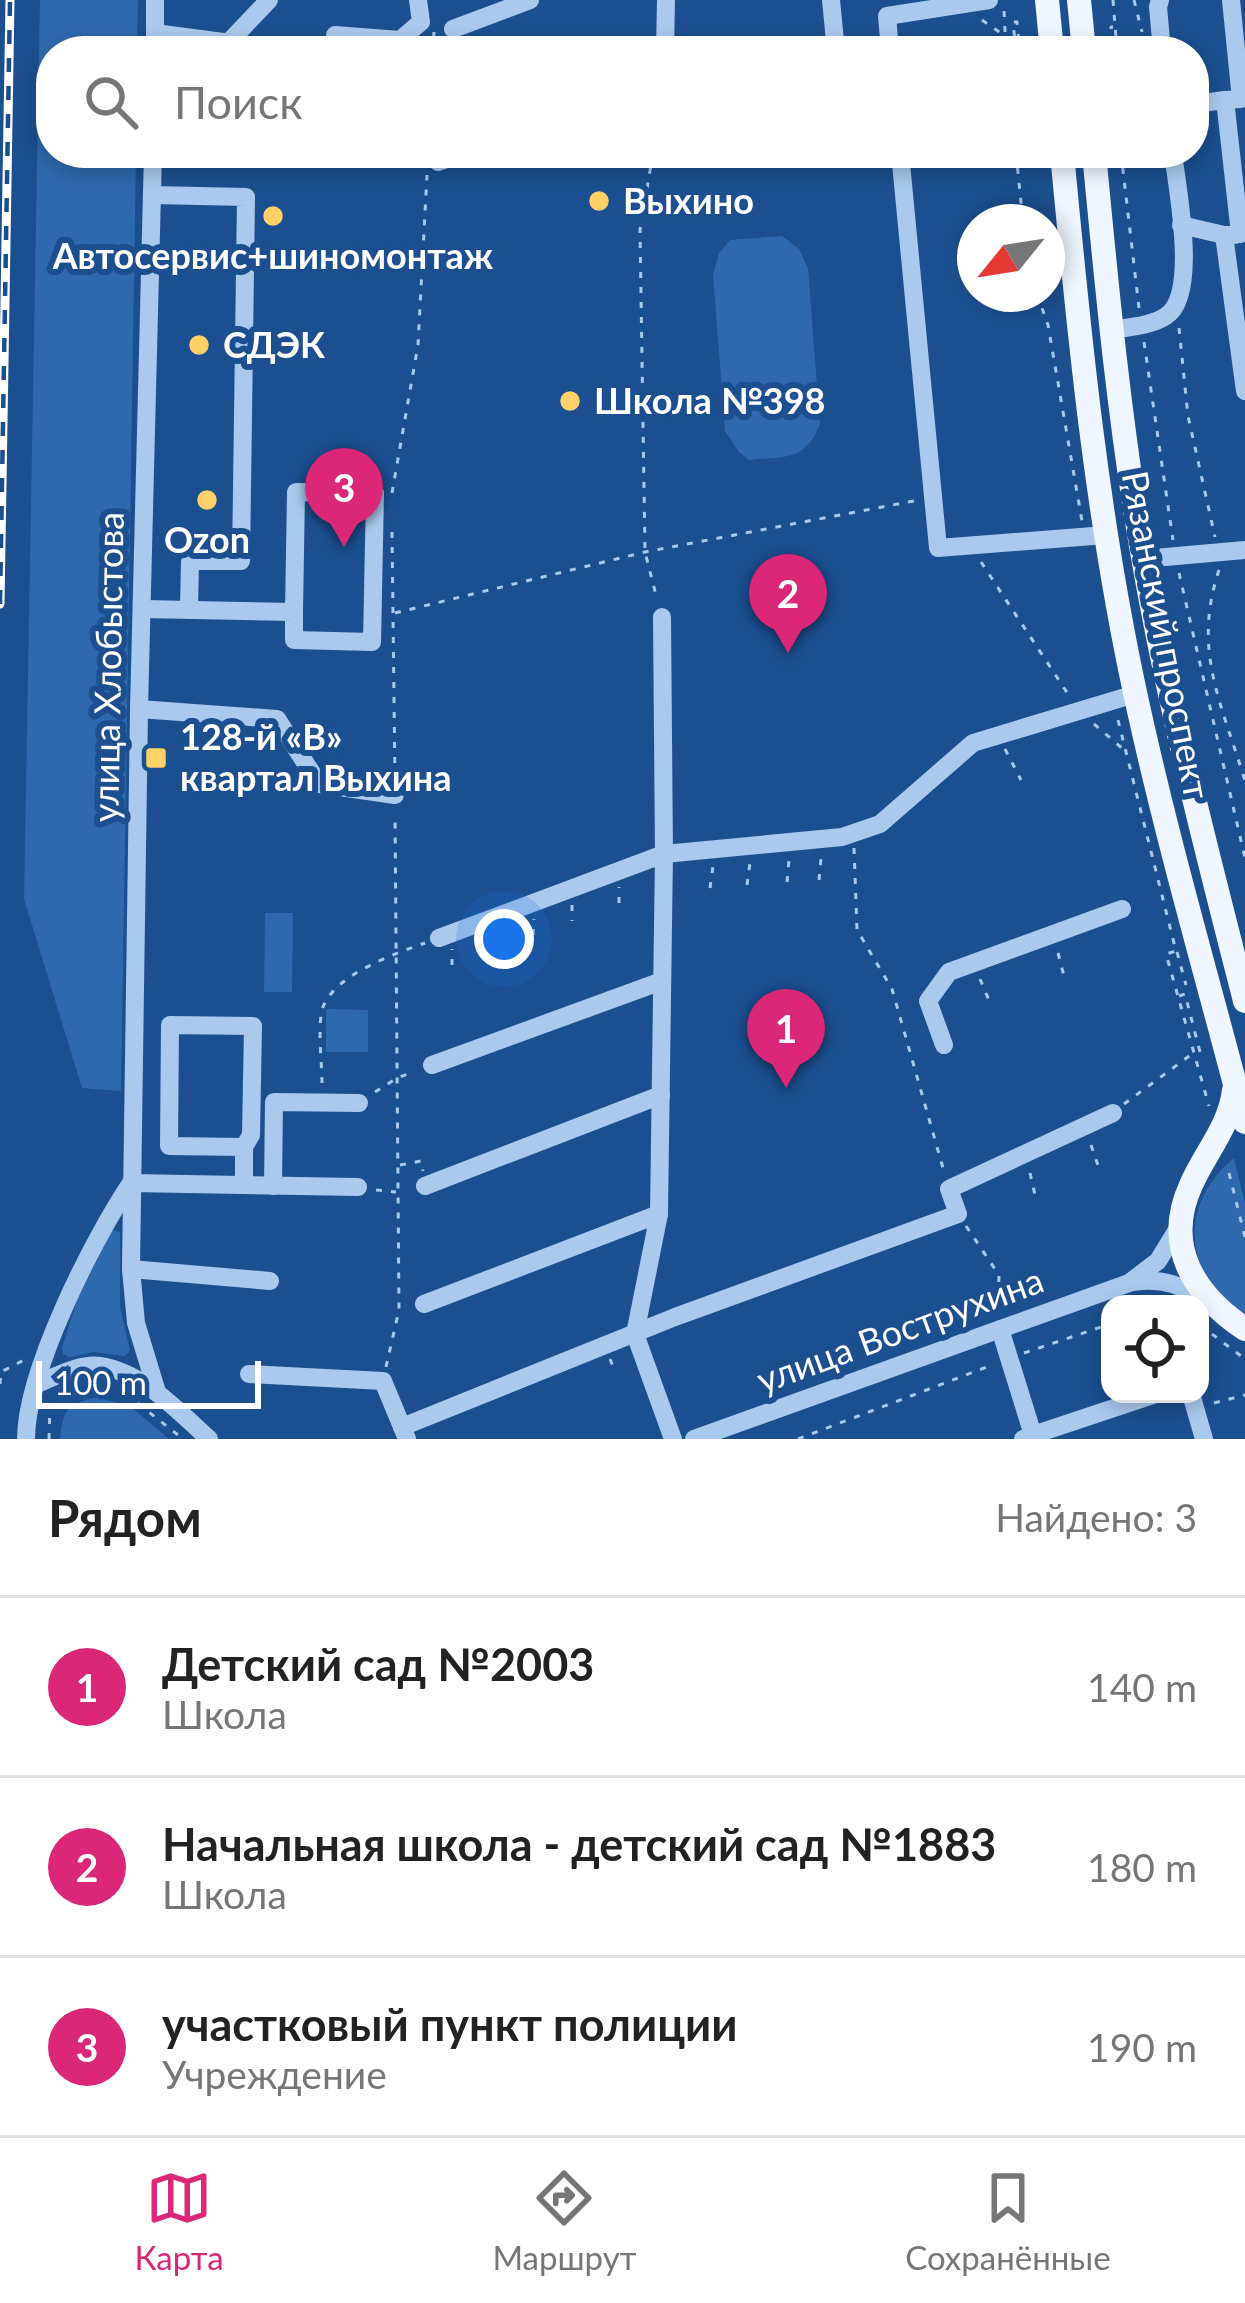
<!DOCTYPE html>
<html lang="ru">
<head>
<meta charset="utf-8">
<style>
  :root { --surface:#fff; --page:#f6f6f6; --text:#222; --muted:#767676; --line:#e0e0e0; --accent:#db2777 }
  body { margin:0; font-family:Lato,sans-serif; background:var(--page); color:var(--text) }
  .controls { position:absolute; right:36px; bottom:36px; display:grid; overflow:hidden; border-radius:24px; box-shadow:0 6px 18px #0003 }
  .controls button { width:108px; height:108px; display:grid; place-items:center; padding:0; border:0; border-bottom:3px solid var(--line); background:var(--surface); color:var(--text); font:60px sans-serif }
  .compass { position:absolute; left:957px; top:204px; width:108px; height:108px; border-radius:50%; background:var(--surface); box-shadow:0 6px 18px #0003; rotate:240deg }
  .scale { position:absolute; left:36px; bottom:30px; width:225px; box-sizing:border-box; padding-left:12px; border:6px solid #fff; border-top:0; font-size:33px; line-height:42px; white-space:nowrap; color:#fff; -webkit-text-stroke:9px #1b4f8f; paint-order:stroke }
  .you { position:absolute; left:504px; top:939px; width:42px; height:42px; margin:-30px; border:9px solid #fff; border-radius:50%; background:#1a73e8; box-shadow:0 0 0 18px #1a73e833 }
  .badge { display:grid; place-items:center; width:78px; height:78px; border-radius:50%; background:var(--accent); color:#fff; font-size:39px; font-weight:700 }
  .pin { position:absolute; translate:-50% -99px; filter:drop-shadow(0 3px 6px #0008) }
  .pin::after { content:''; position:absolute; top:63px; width:42px; height:36px; background:inherit; clip-path:polygon(0 0,100% 0,50% 100%) }
  .list { margin:0; padding:0; list-style:none }
  h2 { display:flex; justify-content:space-between; align-items:center; height:156px; margin:0; padding:0 48px; font-size:51px }
  h2 small { font-size:39px; font-weight:400; color:var(--muted) }
  .list li { display:grid; grid-template-columns:78px 1fr auto; gap:36px; align-items:center; box-sizing:border-box; height:180px; padding:0 48px; border-top:3px solid var(--line) }
  .list b { display:block; font-size:45px; white-space:nowrap }
  .list p { margin:0; font-size:39px; white-space:nowrap; color:var(--muted) }
  .list em { font-size:39px; font-style:normal; color:var(--muted) }
  .icon { flex:none; width:66px; height:66px; fill:none; stroke:currentColor; stroke-width:2; stroke-linecap:round; stroke-linejoin:round }
  .map { position:relative; flex:none; width:1245px; height:1439px; overflow:hidden }
  .search { position:absolute; background:var(--surface); box-shadow:0 6px 18px #0003; left:36px; right:36px; top:36px; height:132px; display:flex; align-items:center; gap:30px; box-sizing:border-box; padding:0 42px; border-radius:48px; color:var(--muted); font-size:45px }
  .sheet { height:696px; background:var(--surface) }
  nav { display:flex; justify-content:space-around; align-items:center; box-sizing:border-box; height:168px; border-top:3px solid var(--line); background:var(--surface); font-size:33px; color:var(--muted) }
  nav a { display:grid; justify-items:center; gap:6px }
  nav .on { color:var(--accent) }
  .map>svg:first-child { display:block }
  .green { fill:#2e69ad }
  .lines { fill:none; stroke-linecap:round; stroke-linejoin:round }
  .path { stroke:#a9c9ee; stroke-width:3; stroke-dasharray:6 9; stroke-linecap:butt }
  .minor { stroke:#a9c9ee; stroke-width:18 }
  .major { stroke:#f0f6ff; stroke-width:24 }
  .rail-casing { stroke:#fff; stroke-width:9 }
  .rail { stroke:#1b4f8f; stroke-width:4.5; stroke-dasharray:14; stroke-linecap:butt }
  .poi-dot { fill:#ffd166; stroke:#1b4f8f; stroke-width:4.5 }
  .labels { text-anchor:middle; stroke-width:12; stroke-linejoin:round; paint-order:stroke }
  .poi-label { font-size:36px; font-weight:bold; fill:#fff; stroke:#1b4f8f; text-anchor:start }
  .street-label { font-size:36px; fill:#fff; stroke:#1b4f8f }
</style>
</head>
<body>
<div class="map">
<svg width="1245" height="1439" viewBox="0 0 1245 1439">
  <rect width="100%" height="100%" fill="#1b4f8f"/>
  <g class="green">
    <path d="M40,0H138L137,51H51V153H136L121,1091L82,1088L24,899Z"/>
    <path d="M782,236L799,249L808,268L820,424C806,462 784,456 749,460L739,452L725,431L713,275L719,253L730,240Z"/>
    <path d="M265,913H293L292,992H264Z"/>
    <path d="M326,1009L368,1010V1052H326Z"/>
    <path d="M1234,1158L1245,1203V1315C1183,1277 1177,1205 1234,1158Z"/>
    <path d="M112,1230L120,1232V1306L130,1351L125,1356L94,1352L69,1357L63,1354L62,1347L78,1298Z"/>
    <path d="M96,1397L131,1407L169,1439H60C63,1409 67,1405 96,1397Z"/>
  </g>
  <g class="lines">
    <g class="path">
      <path d="M1113,0L1117,51"/>
      <path d="M1134,0L1142,32"/>
      <path d="M1004,11L1006,51"/>
      <path d="M982,20L1005,36"/>
      <path d="M1112,44L1111,27H1113"/>
      <path d="M1110,50V51"/>
      <path d="M433,51L434,32"/>
      <path d="M1016,51L1013,22H1017L1020,51"/>
      <path d="M653,153L640,230L645,552L657,599"/>
      <path d="M1016,153L1023,222"/>
      <path d="M1121,153L1139,308"/>
      <path d="M1037,294L1048,325L1082,521"/>
      <path d="M1179,328L1188,416L1215,537"/>
      <path d="M1144,342L1173,540"/>
      <path d="M392,493L418,345L427,175"/>
      <path d="M392,532L395,781"/>
      <path d="M981,562L1068,694"/>
      <path d="M1219,570C1192,651 1222,704 1245,781"/>
      <path d="M1179,573L1245,858"/>
      <path d="M395,613L645,552L919,500"/>
      <path d="M1118,720L1176,951L1166,954L1209,1106"/>
      <path d="M1094,724L1123,749"/>
      <path d="M1005,749L1021,780"/>
      <path d="M854,848L857,930L892,989L945,1175"/>
      <path d="M819,880L821,858"/>
      <path d="M787,882L789,860"/>
      <path d="M747,885L750,863"/>
      <path d="M710,888L713,866"/>
      <path d="M619,903V887"/>
      <path d="M572,905V921"/>
      <path d="M489,935L492,951"/>
      <path d="M533,935L534,919"/>
      <path d="M1177,952L1186,985"/>
      <path d="M1058,953L1065,980"/>
      <path d="M452,965V949"/>
      <path d="M980,979L991,1005"/>
      <path d="M1179,996L1185,994L1200,1052L1203,1051"/>
      <path d="M322,1083C322,1064 317,1024 323,1007C336,974 394,954 425,943"/>
      <path d="M375,1092L397,1078L414,1072"/>
      <path d="M1124,1104L1192,1054"/>
      <path d="M1091,1145L1100,1171"/>
      <path d="M400,1165L421,1161L423,1171"/>
      <path d="M1030,1173L1035,1195"/>
      <path d="M1229,1173L1245,1237"/>
      <path d="M376,1190L396,1192"/>
      <path d="M966,1226L999,1275L998,1313"/>
      <path d="M1169,1304H1172"/>
      <path d="M1200,1325L1245,1359"/>
      <path d="M1024,1353L1110,1324"/>
      <path d="M610,1359L615,1371"/>
      <path d="M386,1367L399,1310L395,814"/>
      <path d="M0,1384L1,1372L26,1359"/>
      <path d="M126,1394L183,1439"/>
      <path d="M1214,1403L1245,1395"/>
      <path d="M49,1439L50,1405L56,1395"/>
      <path d="M798,1439L992,1365"/>
    </g>
    <g class="minor">
      <path d="M831,0L836,51"/>
      <path d="M1160,0L1158,7L1162,51"/>
      <path d="M453,29L530,0"/>
      <path d="M155,33L277,49"/>
      <path d="M335,35L400,40L421,22L418,0"/>
      <path d="M229,42L269,0"/>
      <path d="M155,51V0"/>
      <path d="M665,51L666,0"/>
      <path d="M890,51L887,16L989,0"/>
      <path d="M1225,100L1241,99L1231,0"/>
      <path d="M1194,104L1225,100L1240,234"/>
      <path d="M153,153L139,709L131,1269L136,1323L157,1392"/>
      <path d="M900,153L938,548L1106,535"/>
      <path d="M438,162L464,153"/>
      <path d="M153,195L246,197L241,561H190L189,610"/>
      <path d="M1181,225L1224,235H1235"/>
      <path d="M1224,235L1245,391"/>
      <path d="M1112,330C1129,327 1151,326 1166,316C1199,295 1177,188 1173,153"/>
      <path d="M1143,559L1245,550"/>
      <path d="M142,609L294,612L296,492L375,493L372,642L294,640V612"/>
      <path d="M662,617L664,854L659,1214L635,1334L673,1439"/>
      <path d="M139,709L277,719L319,784L395,795"/>
      <path d="M439,938L664,854L842,837L880,824L973,743L1135,694"/>
      <path d="M944,1045L928,1001L949,972L1122,909"/>
      <path d="M432,1065L662,981"/>
      <path d="M131,1183L358,1187"/>
      <path d="M244,1185V1147L251,1135L253,1026L170,1025L169,1146L244,1147"/>
      <path d="M273,1186L274,1102L359,1103"/>
      <path d="M425,1186L661,1095"/>
      <path d="M131,1269L270,1281"/>
      <path d="M1134,1282C1163,1277 1184,1286 1208,1303"/>
      <path d="M424,1304L659,1214"/>
      <path d="M1000,1329L1033,1435L1023,1439"/>
      <path d="M249,1374L383,1381L407,1439"/>
      <path d="M37,1384C55,1377 80,1363 100,1366C144,1373 178,1411 209,1439"/>
      <path d="M1191,1394L1204,1439"/>
      <path d="M402,1427L675,1317L958,1214L949,1189L1113,1113"/>
      <path d="M1033,1435L1156,1394"/>
      <path d="M26,1439C26,1372 93,1239 131,1183"/>
      <path d="M694,1439L1129,1283L1158,1261L1180,1225"/>
    </g>
    <g class="major">
      <path d="M1047,0L1052,51"/>
      <path d="M1079,0L1084,51"/>
      <path d="M1062,153C1079,335 1097,518 1136,697C1167,840 1208,980 1245,1122"/>
      <path d="M1094,153C1107,290 1120,428 1144,563C1170,711 1208,856 1245,1001"/>
      <path d="M1234,1090C1230,1126 1205,1153 1191,1185C1163,1246 1194,1295 1245,1329"/>
    </g>
    <defs>
      <path id="rail" d="M0,604L10,0"/>
    </defs>
    <use href="#rail" class="rail-casing"/>
    <use href="#rail" class="rail"/>
  </g>
  <g class="poi-dot">
    <circle cx="599" cy="201" r="12"/>
    <circle cx="273" cy="216" r="12"/>
    <circle cx="199" cy="345" r="12"/>
    <circle cx="570" cy="401" r="12"/>
    <circle cx="207" cy="500" r="12"/>
    <rect x="144" y="746" width="24" height="24" rx="6"/>
  </g>
  <g class="labels">
    <g class="poi-label">
      <text x="623" y="214">Выхино</text>
      <text x="273" y="269" text-anchor="middle">Автосервис+шиномонтаж</text>
      <text x="223" y="358">СДЭК</text>
      <text x="594" y="414">Школа №398</text>
      <text x="207" y="553" text-anchor="middle">Ozon</text>
      <text x="180" y="750">128-й «В»<tspan x="180" dy="41">квартал Выхина</tspan></text>
    </g>
    <g class="street-label">
      <text transform="translate(1166 635) rotate(79)" y="13">Рязанский проспект</text>
      <text transform="translate(108 667) rotate(-89)" y="13">улица Хлобыстова</text>
      <text transform="translate(900 1330) rotate(-20)" y="13">улица Вострухина</text>
    </g>
  </g>
</svg>
<div class="controls">
<button><svg class="icon" aria-label="locate" viewBox="0 0 24 24"><circle cx="12" cy="12" r="6"/><path d="M12 2v4M12 18v4M2 12h4M18 12h4"/></svg></button>
</div>
<svg class="compass" viewBox="-18 -18 36 36"><path d="M0-13l5 13h-10z" fill="#e53935"/><path d="M0 13l5-13h-10z" fill="#767676"/></svg>
<div class="scale">100 m</div>
<div class="you"></div>
<div class="pin badge" style="left:786px;top:1088px">1</div>
<div class="pin badge" style="left:788px;top:653px">2</div>
<div class="pin badge" style="left:344px;top:547px">3</div>
<div class="search"><svg class="icon" aria-label="search" viewBox="0 0 24 24"><circle cx="10" cy="10" r="6"/><path d="M15 15l6 6"/></svg>Поиск</div>
</div>
<section class="sheet">
<h2>Рядом<small>Найдено: 3</small></h2>
<ul class="list">
<li><span class="badge">1</span><div><b>Детский сад №2003</b><p>Школа</p></div><em>140 m</em></li>
<li><span class="badge">2</span><div><b>Начальная школа - детский сад №1883</b><p>Школа</p></div><em>180 m</em></li>
<li><span class="badge">3</span><div><b>участковый пункт полиции</b><p>Учреждение</p></div><em>190 m</em></li>
</ul>
</section>
<nav>
<a class="on"><svg class="icon" aria-label="map" viewBox="0 0 24 24"><path d="M3 6l6-2 6 2 6-2v14l-6 2-6-2-6 2zM9 4v14M15 6v14"/></svg>Карта</a>
<a><svg class="icon" aria-label="directions" viewBox="0 0 24 24"><path d="M12 3l9 9-9 9-9-9zM9 14v-3h6M13 9l2 2-2 2"/></svg>Маршрут</a>
<a><svg class="icon" aria-label="saved" viewBox="0 0 24 24"><path d="M7 4h10v16l-5-4-5 4z"/></svg>Сохранённые</a>
</nav>
</body>
</html>
